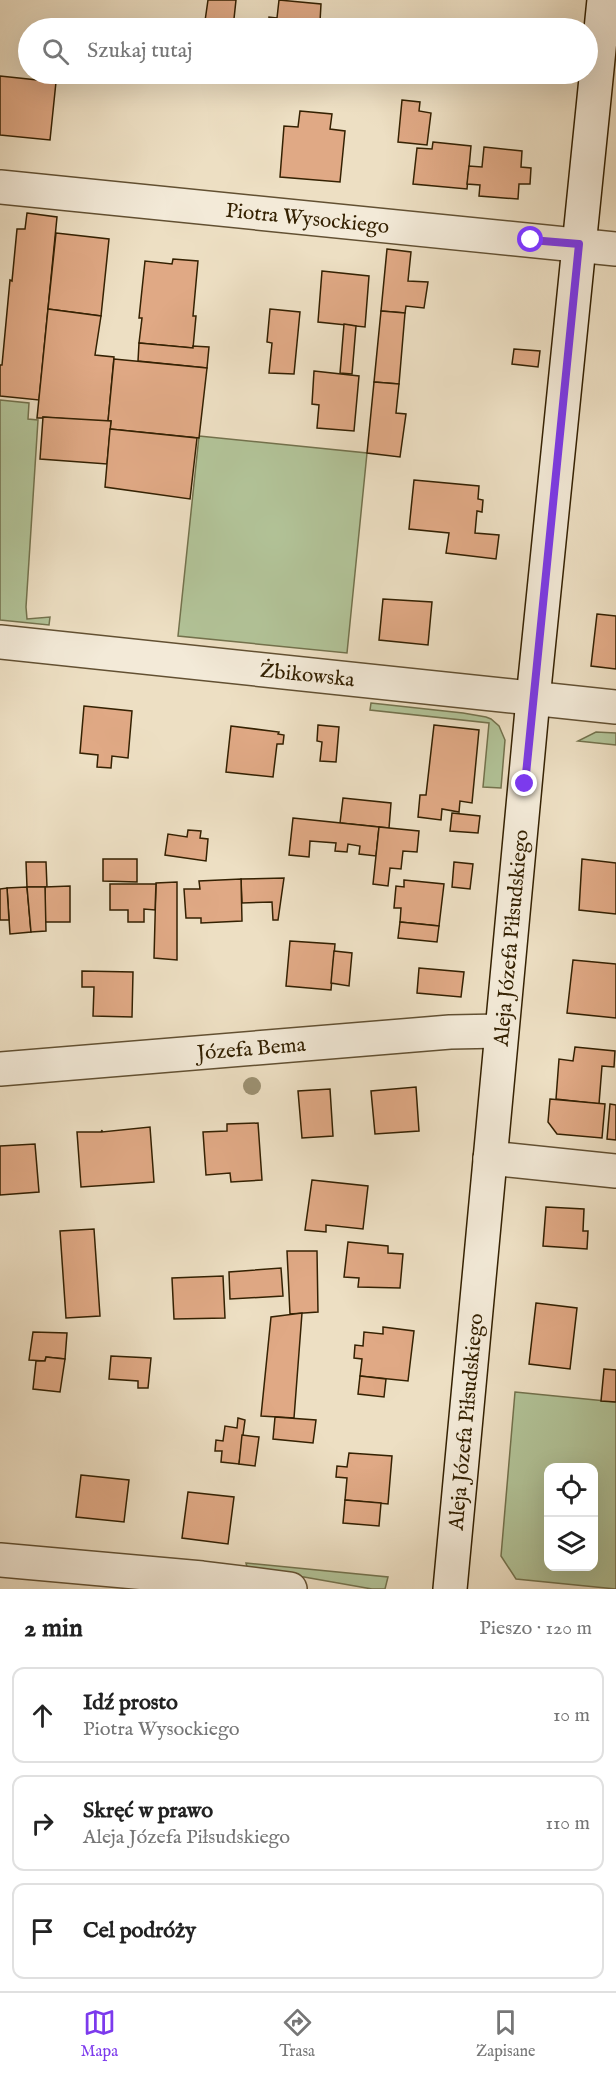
<!DOCTYPE html>
<html lang="pl">
<head>
<meta charset="utf-8">
<style>
  :root { --surface:#fff; --page:#f2f2f2; --text:#222; --muted:#767676; --line:#e0e0e0; --accent:#7c3aed }
  body { margin:0; font-family:"IM FELL English",serif; background:var(--page); color:var(--text) }
  .controls { position:absolute; right:18px; bottom:18px; display:grid; overflow:hidden; border-radius:12px; box-shadow:0 6px 24px #0002 }
  .controls button { width:54px; height:54px; display:grid; place-items:center; padding:0; border:0; border-bottom:2px solid var(--line); background:var(--surface); color:var(--text); font:30px sans-serif }
  .stop { position:absolute; width:18px; height:18px; margin:-14px; border:4px solid #7c3aed; border-radius:50%; background:#fff }
  .stop.end { background:#7c3aed; border-color:#fff; box-shadow:0 2px 6px #0008 }
  .list { margin:0; padding:0; list-style:none }
  h2 { display:flex; justify-content:space-between; align-items:center; height:78px; margin:0; padding:0 24px; font-size:26px }
  h2 small { font-size:20px; font-weight:400; color:var(--muted) }
  .list li { display:grid; grid-template-columns:39px 1fr auto; gap:18px; align-items:center; box-sizing:border-box; height:96px; margin:0 12px 12px; padding:0 12px; border:2px solid var(--line); border-radius:12px }
  .list b { display:block; font-size:22px; white-space:nowrap }
  .list p { margin:0; font-size:20px; white-space:nowrap; color:var(--muted) }
  .list em { font-size:20px; font-style:normal; color:var(--muted) }
  .icon { flex:none; width:33px; height:33px; fill:none; stroke:currentColor; stroke-width:2; stroke-linecap:round; stroke-linejoin:round }
  .map { position:relative; flex:none; width:616px; height:1589px; overflow:hidden }
  .search { position:absolute; background:var(--surface); box-shadow:0 6px 24px #0002; left:18px; right:18px; top:18px; height:66px; display:flex; align-items:center; gap:15px; box-sizing:border-box; padding:0 21px; border-radius:33px; color:var(--muted); font-size:22px }
  .sheet { height:402px; background:var(--surface) }
  nav { display:flex; justify-content:space-around; align-items:center; box-sizing:border-box; height:84px; border-top:2px solid var(--line); background:var(--surface); font-size:16px; color:var(--muted) }
  nav a { display:grid; justify-items:center; gap:3px }
  nav .on { color:var(--accent) }
  .map>svg:first-child { display:block }
  .green { fill:#b2c398; stroke:#73724d; stroke-width:1.5; fill-rule:evenodd }
  .building { fill:#e0a985; stroke:#342102; stroke-width:1.5 }
  .lines { fill:none; stroke-linecap:round; stroke-linejoin:round }
  .street-casing { stroke:#625032; stroke-width:36 }
  .secondary-casing { stroke:#342102; stroke-width:36 }
  .street { stroke:#f3ead8; stroke-width:33 }
  .secondary { stroke:#f3ead8; stroke-width:33 }
  .tree { fill:#9c9172 }
  .route { stroke:#7c3aed; stroke-width:8 }
  .labels { text-anchor:middle; stroke-width:4.5; stroke-linejoin:round; paint-order:stroke }
  .street-label { font-size:21px; fill:#342102; stroke:#f3ead8 }
</style>
</head>
<body>
<div class="map">
<svg width="616" height="1589" viewBox="0 0 616 1589">
  <rect width="100%" height="100%" fill="#eddfc3"/>
  <filter id="stains"><feTurbulence type="fractalNoise" baseFrequency=".00333" numOctaves="4"/><feColorMatrix values="0 0 0 0 .2 0 0 0 0 .09 0 0 0 0 .02 0 0 0 .5 -.17"/></filter>
  <radialGradient id="worn" r=".72"><stop offset=".6" stop-color="#630" stop-opacity="0"/><stop offset="1" stop-color="#630" stop-opacity=".3"/></radialGradient>
  <g class="green">
    <path d="M0,400L29,403L28,419L38,420L26,607L27,619L50,617L49,625L0,620Z"/>
    <path d="M199,436L367,453L347,653L178,636Z"/>
    <path d="M371,703L463,713L486,717L491,719L499,726L505,740L501,788L483,787L489,723L370,710Z"/>
    <path d="M596,732L616,733V745L578,741Z"/>
    <path d="M515,1392L616,1402V1589L516,1579L501,1556ZM548,1468H594V1566H548Z"/>
    <path d="M246,1563L388,1577L385,1589H372L304,1577L248,1571Z"/>
  </g>
  <g class="building">
    <path d="M208,0H236L233,28H204Z"/>
    <path d="M279,0L321,4L320,22L327,23L326,28H268L269,17L277,18Z"/>
    <path d="M0,76L56,82L50,140L0,135Z"/>
    <path d="M402,100L420,102L419,111L431,113L427,145L398,142Z"/>
    <path d="M300,111L332,114L330,129L345,131L340,182L280,177L284,126L298,127Z"/>
    <path d="M433,142L471,146L467,189L413,184L417,148L432,149Z"/>
    <path d="M484,147L522,151L521,167L531,168L530,184H519L518,199L479,196L480,185L467,184L469,166L482,167Z"/>
    <path d="M27,213L57,217L39,400L0,396V365H2L10,280L12,281L17,229H25Z"/>
    <path d="M56,233L109,239L101,316L48,309Z"/>
    <path d="M387,249L411,252L408,281L428,282L424,308L406,306L405,313L381,311Z"/>
    <path d="M173,259L198,261L193,316H196L193,348L139,343L142,318H139L145,261L172,264Z"/>
    <path d="M322,271L369,276L365,327L318,322Z"/>
    <path d="M48,309L101,316L95,355L114,357L108,422L43,417V418H37Z"/>
    <path d="M270,309L300,312L294,374L269,373L272,343L267,342Z"/>
    <path d="M381,311L405,313L399,384L374,382Z"/>
    <path d="M344,324L356,326L352,374L340,373Z"/>
    <path d="M139,343L193,348V346L209,347L207,368L138,361Z"/>
    <path d="M514,349L540,351L538,367L512,364Z"/>
    <path d="M114,359L207,368L199,438L110,429L111,421H108Z"/>
    <path d="M314,371L359,376L354,431L317,428L319,405L312,404Z"/>
    <path d="M374,382L399,384L396,413L406,414L400,457L367,453Z"/>
    <path d="M43,417L111,421L107,464L40,459Z"/>
    <path d="M110,429L197,438L190,499L105,487Z"/>
    <path d="M414,480L479,486L478,499L483,500L482,512L477,511L475,533L499,535L496,559L446,553L449,533L409,529Z"/>
    <path d="M383,599L432,602L428,645L379,640Z"/>
    <path d="M597,614L616,616V669L591,666Z"/>
    <path d="M84,706L132,711L128,758L112,756L111,768L97,767L98,755L80,753Z"/>
    <path d="M318,725L339,727L336,762L320,761L322,742L317,741Z"/>
    <path d="M434,725L479,730L472,803L460,801L459,812L442,809L441,820L418,817L420,795H426Z"/>
    <path d="M231,726L279,732L278,734L284,735L283,744H277L273,777L226,772Z"/>
    <path d="M343,798L391,803L389,828L340,823Z"/>
    <path d="M452,813L480,816L478,833L450,831Z"/>
    <path d="M293,818L379,827L376,856L359,854L360,846L348,844L347,852L335,851L336,843L310,841L309,857L289,855Z"/>
    <path d="M379,827L419,831L417,852L403,851L401,869L390,868L388,886L373,884Z"/>
    <path d="M188,830L201,831L200,838L208,839L206,861L165,855L168,834L187,837Z"/>
    <path d="M103,859H137V882L103,881Z"/>
    <path d="M582,859L616,863V914L579,910Z"/>
    <path d="M26,862H46L47,887H27Z"/>
    <path d="M454,862L473,864L470,889L452,887Z"/>
    <path d="M284,878L278,920H273L272,902L242,903L241,879Z"/>
    <path d="M241,879L242,921L201,923V918H186L184,889H200L199,881Z"/>
    <path d="M404,880L444,884L439,926L400,922L401,908H394L396,886L404,887Z"/>
    <path d="M177,882V960L154,958L156,883Z"/>
    <path d="M110,884H156L155,910L144,909V922H128V910H110Z"/>
    <path d="M70,886V922H45V887Z"/>
    <path d="M27,887L31,932L10,934L7,888Z"/>
    <path d="M27,887H45L46,931L31,932Z"/>
    <path d="M7,888L9,920H0V889Z"/>
    <path d="M400,922L439,926L437,942L398,938Z"/>
    <path d="M290,941L335,944L331,990L286,986Z"/>
    <path d="M334,951L352,953L349,986L331,983Z"/>
    <path d="M573,960L616,964V1018L567,1013Z"/>
    <path d="M419,968L464,972L461,997L417,993Z"/>
    <path d="M82,971L133,972L132,1017L93,1016L94,987H82Z"/>
    <path d="M575,1047L615,1051L614,1067L602,1066L599,1104L556,1099L559,1059L573,1061Z"/>
    <path d="M416,1087L419,1131L375,1134L371,1091Z"/>
    <path d="M330,1089L333,1136L302,1138L298,1091Z"/>
    <path d="M550,1099L605,1104L602,1138L557,1134L548,1122Z"/>
    <path d="M610,1104L616,1105V1140L607,1139Z"/>
    <path d="M258,1123L262,1180L231,1182L230,1173L206,1175L203,1132L227,1131V1124Z"/>
    <path d="M150,1127L154,1182L81,1187L77,1132H101L102,1130V1132Z"/>
    <path d="M35,1144L39,1192L0,1195V1146Z"/>
    <path d="M312,1180L368,1186L363,1229L326,1225V1232L305,1230Z"/>
    <path d="M546,1207L584,1209L583,1231H588L587,1249L543,1246Z"/>
    <path d="M94,1229L100,1316L66,1318L60,1231Z"/>
    <path d="M348,1242L388,1246V1253L403,1254L400,1288L358,1287L359,1278L344,1277Z"/>
    <path d="M287,1251H317L318,1312L290,1314Z"/>
    <path d="M281,1268L283,1296L230,1299L229,1272Z"/>
    <path d="M223,1276L225,1318L174,1319L172,1278Z"/>
    <path d="M536,1303L577,1308L570,1369L529,1364Z"/>
    <path d="M302,1313L294,1418L261,1416L271,1317Z"/>
    <path d="M383,1327L414,1331L408,1381L360,1376L362,1359L354,1358L355,1345L363,1346L364,1332L383,1334Z"/>
    <path d="M33,1332L67,1333L65,1359L46,1357L45,1361L29,1360Z"/>
    <path d="M111,1356L151,1358L148,1388H138V1381L109,1379Z"/>
    <path d="M46,1357L65,1359L60,1392L33,1389L36,1361H45Z"/>
    <path d="M604,1369L616,1370V1402L601,1401Z"/>
    <path d="M360,1376L386,1379L384,1397L358,1394Z"/>
    <path d="M275,1417L316,1420L313,1443L273,1439Z"/>
    <path d="M238,1418L245,1420L239,1464L221,1462L222,1451H215L216,1440L223,1441L225,1426L237,1428Z"/>
    <path d="M242,1435L259,1437L255,1466L239,1464Z"/>
    <path d="M349,1453L392,1456L388,1504L345,1500L347,1478L336,1477L337,1466L347,1467Z"/>
    <path d="M81,1475L129,1480L124,1522L76,1517Z"/>
    <path d="M188,1492L234,1497L228,1544L182,1538Z"/>
    <path d="M345,1500L381,1503L379,1526L343,1523Z"/>
  </g>
  <g class="lines">
    <defs>
      <g id="street">
        <path id="s1" d="M0,187L616,249"/>
        <path id="s2" d="M0,642L616,707"/>
        <path id="s3" d="M0,1069L450,1032L501,1031"/>
        <path d="M490,1158L616,1171"/>
        <path d="M0,1560L202,1578L290,1589"/>
      </g>
      <g id="secondary">
        <path id="s4" d="M450,1589L533,699L604,0"/>
      </g>
    </defs>
    <use href="#street" class="street-casing"/>
    <use href="#secondary" class="secondary-casing"/>
    <use href="#street" class="street"/>
    <use href="#secondary" class="secondary"/>
  </g>
  <circle class="tree" cx="252" cy="1086" r="9"/>
  <g class="lines">
    <path class="route" d="M525,784L579,244L531,240"/>
  </g>
  <g class="labels">
    <g class="street-label">
      <text dy="7" stroke="none"><textPath href="#s1" startOffset="309">Piotra Wysockiego</textPath></text>
      <text dy="7" stroke="none"><textPath href="#s2" startOffset="309">Żbikowska</textPath></text>
      <text dy="7" stroke="none"><textPath href="#s4" startOffset="654">Aleja Józefa Piłsudskiego</textPath></text>
      <text dy="7" stroke="none"><textPath href="#s3" startOffset="252">Józefa Bema</textPath></text>
      <text dy="7" stroke="none"><textPath href="#s4" startOffset="168">Aleja Józefa Piłsudskiego</textPath></text>
    </g>
  </g>
  <rect width="100%" height="100%" filter="url(#stains)"/>
  <rect width="100%" height="100%" fill="url(#worn)"/>
</svg>
<div class="controls">
<button><svg class="icon" aria-label="locate" viewBox="0 0 24 24"><circle cx="12" cy="12" r="6"/><path d="M12 2v4M12 18v4M2 12h4M18 12h4"/></svg></button>
<button><svg class="icon" aria-label="layers" viewBox="0 0 24 24"><path d="M12 4l9 5-9 5-9-5zM3 14l9 5 9-5"/></svg></button>
</div>
<div class="stop" style="left:531px;top:240px"></div>
<div class="stop end" style="left:525px;top:784px"></div>
<div class="search"><svg class="icon" aria-label="search" viewBox="0 0 24 24"><circle cx="10" cy="10" r="6"/><path d="M15 15l6 6"/></svg>Szukaj tutaj</div>
</div>
<section class="sheet">
<h2>2 min<small>Pieszo · 120 m</small></h2>
<ul class="list">
<li><svg class="icon" aria-label="ahead" viewBox="0 0 24 24"><path d="M12 20V5M6 11l6-6 6 6"/></svg><div><b>Idź prosto</b><p>Piotra Wysockiego</p></div><em>10 m</em></li>
<li><svg class="icon" aria-label="right" viewBox="0 0 24 24"><path d="M7 20v-9h11M14 6l5 5-5 5"/></svg><div><b>Skręć w prawo</b><p>Aleja Józefa Piłsudskiego</p></div><em>110 m</em></li>
<li><svg class="icon" aria-label="arrive" viewBox="0 0 24 24"><path d="M6 21V4h12l-3 4 3 4H6"/></svg><div><b>Cel podróży</b></div></li>
</ul>
</section>
<nav>
<a class="on"><svg class="icon" aria-label="map" viewBox="0 0 24 24"><path d="M3 6l6-2 6 2 6-2v14l-6 2-6-2-6 2zM9 4v14M15 6v14"/></svg>Mapa</a>
<a><svg class="icon" aria-label="directions" viewBox="0 0 24 24"><path d="M12 3l9 9-9 9-9-9zM9 14v-3h6M13 9l2 2-2 2"/></svg>Trasa</a>
<a><svg class="icon" aria-label="saved" viewBox="0 0 24 24"><path d="M7 4h10v16l-5-4-5 4z"/></svg>Zapisane</a>
</nav>
</body>
</html>
